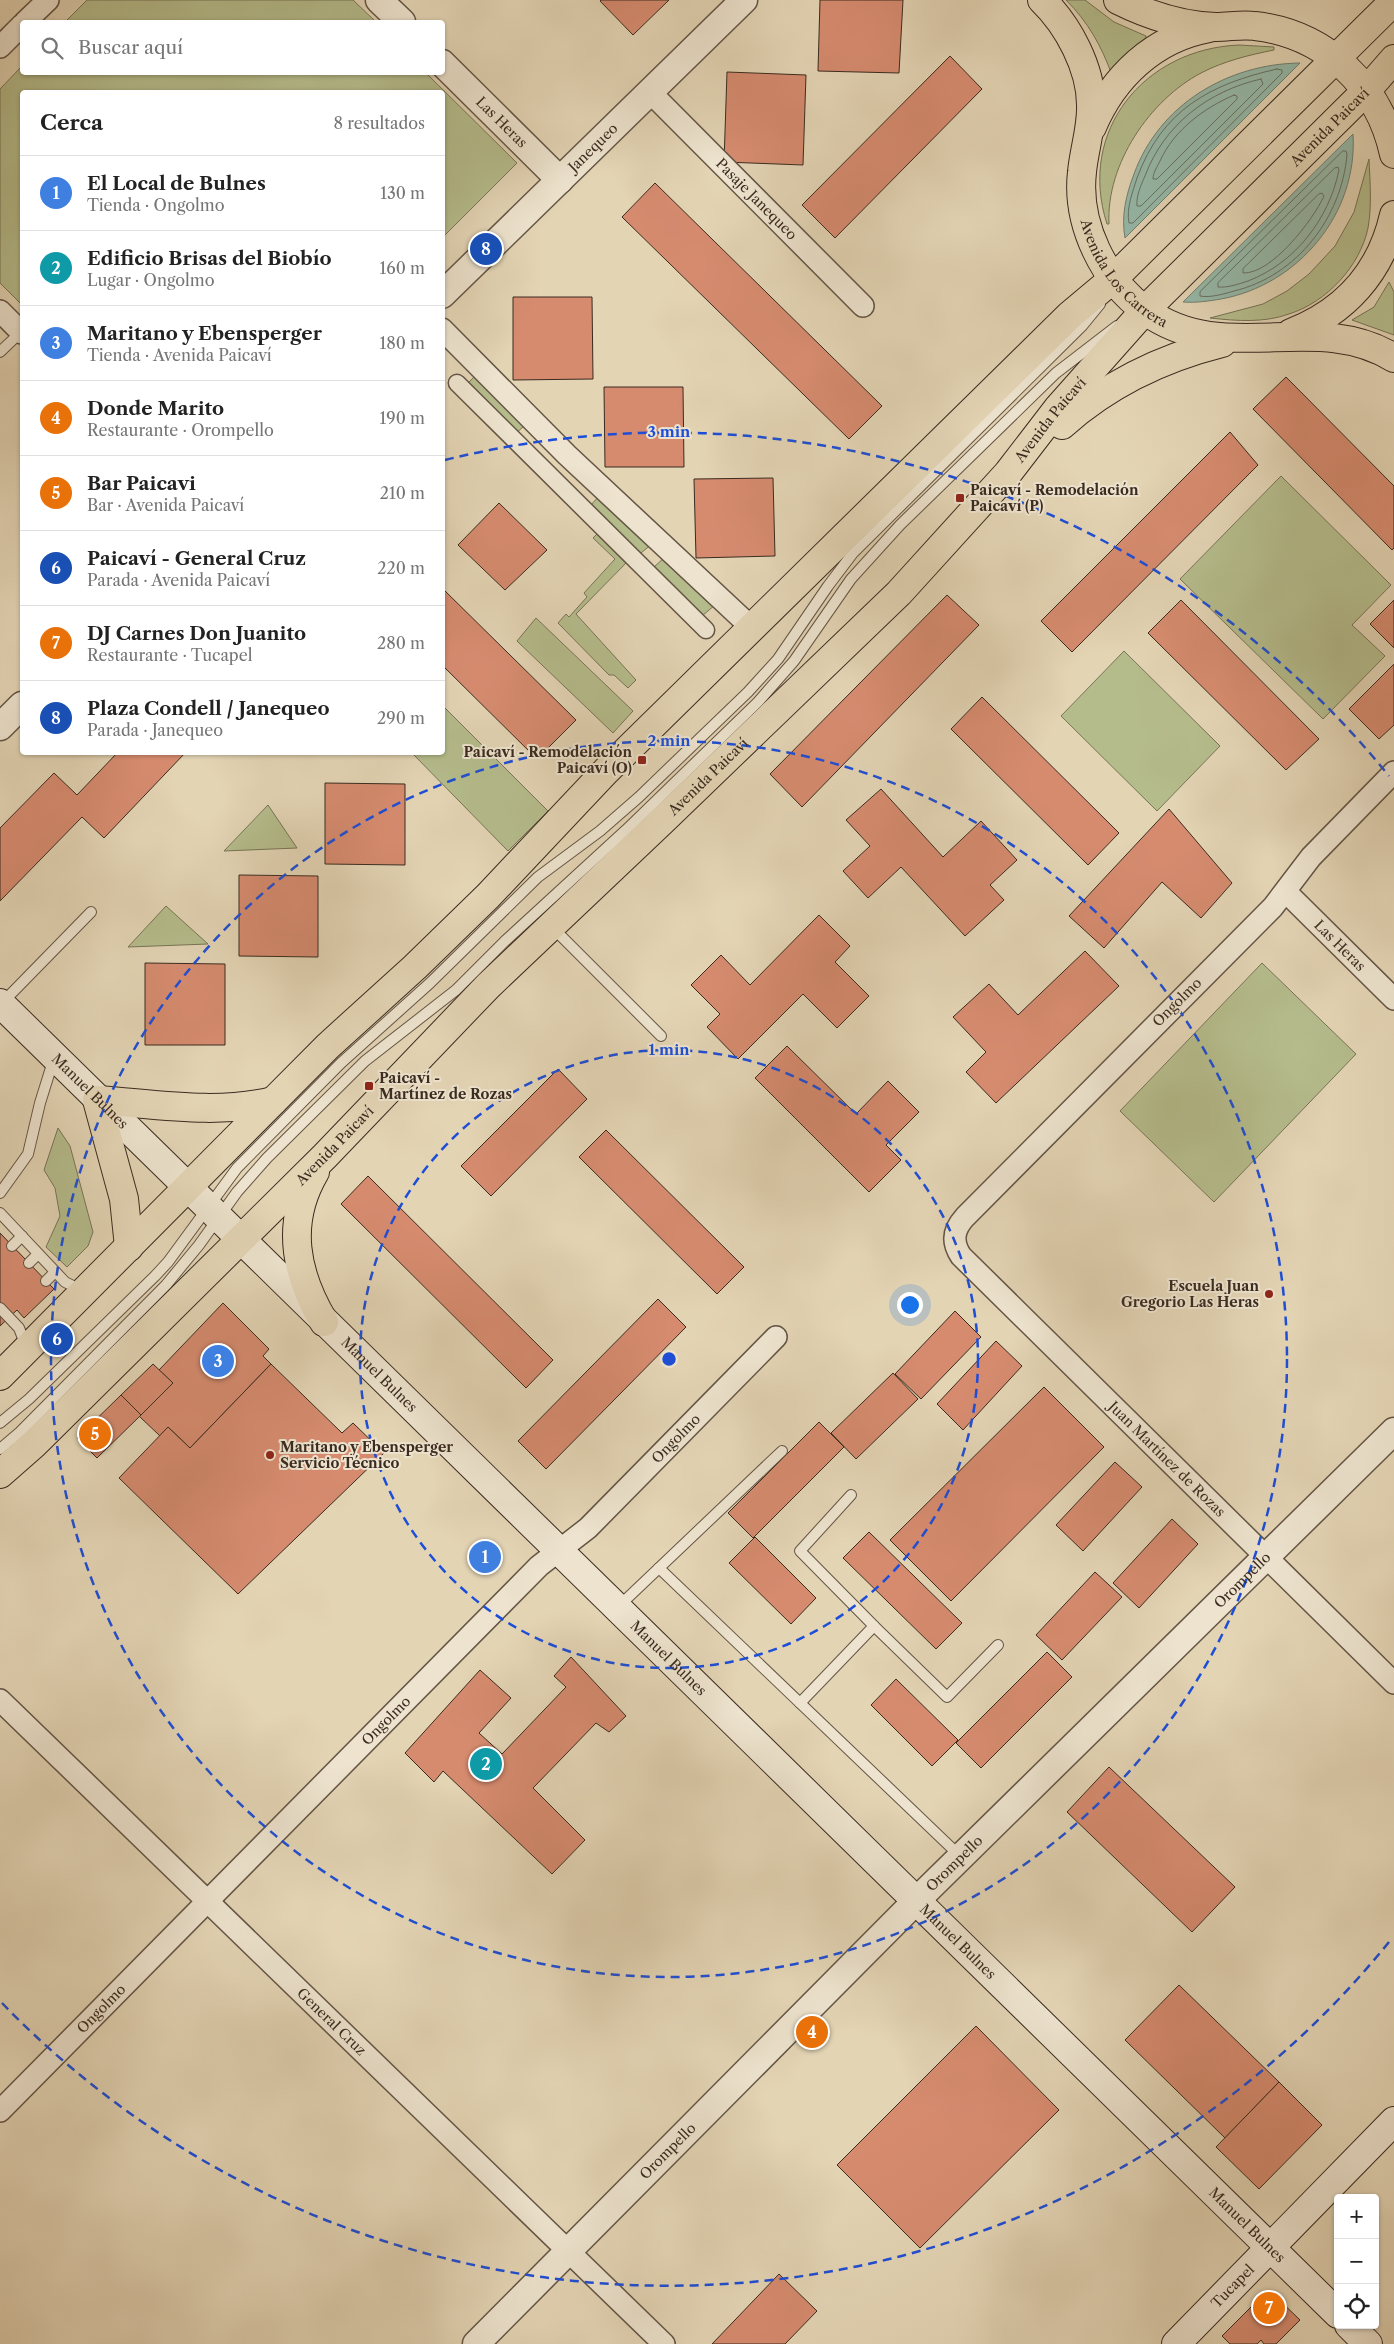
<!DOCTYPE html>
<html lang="es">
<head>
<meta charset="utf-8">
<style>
  :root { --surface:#fff; --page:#f2f2f2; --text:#222; --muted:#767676; --line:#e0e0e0; --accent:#2563eb }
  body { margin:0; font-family:"Libre Caslon Text",serif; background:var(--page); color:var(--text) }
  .controls { position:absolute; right:15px; bottom:15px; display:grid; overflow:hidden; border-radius:5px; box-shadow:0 1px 4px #0004 }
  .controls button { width:45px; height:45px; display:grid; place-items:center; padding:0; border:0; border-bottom:1px solid var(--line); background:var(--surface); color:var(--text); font:25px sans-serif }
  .you { position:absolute; left:909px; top:1304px; width:18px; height:18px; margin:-12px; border:4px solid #fff; border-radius:50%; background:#1a73e8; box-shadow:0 0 0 8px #1a73e833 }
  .badge { display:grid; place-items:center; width:32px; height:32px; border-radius:50%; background:var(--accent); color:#fff; font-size:16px; font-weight:700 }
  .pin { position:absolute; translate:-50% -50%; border:2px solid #fff; box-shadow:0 1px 5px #0006 }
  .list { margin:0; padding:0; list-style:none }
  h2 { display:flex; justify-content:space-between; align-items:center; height:65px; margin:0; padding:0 20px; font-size:21px }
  h2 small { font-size:16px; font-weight:400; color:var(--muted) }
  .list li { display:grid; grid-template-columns:32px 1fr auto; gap:15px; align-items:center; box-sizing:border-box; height:75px; padding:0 20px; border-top:1px solid var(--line) }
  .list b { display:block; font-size:19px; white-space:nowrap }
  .list p { margin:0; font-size:16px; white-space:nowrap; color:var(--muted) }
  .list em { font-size:16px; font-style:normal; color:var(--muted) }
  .icon { flex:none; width:28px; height:28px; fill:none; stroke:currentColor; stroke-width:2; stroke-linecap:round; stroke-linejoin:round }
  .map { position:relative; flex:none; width:1394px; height:2344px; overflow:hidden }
  .search { position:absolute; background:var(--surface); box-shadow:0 1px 4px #0004; left:20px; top:20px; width:425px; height:55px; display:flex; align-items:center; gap:12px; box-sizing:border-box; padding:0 18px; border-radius:5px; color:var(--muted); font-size:19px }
  .panel { position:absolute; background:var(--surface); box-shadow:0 1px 4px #0004; left:20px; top:90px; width:425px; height:665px; border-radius:5px }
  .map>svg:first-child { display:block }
  .green { fill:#b5bc8c; stroke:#787456 }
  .water { fill:#96b9a9; stroke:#718072 }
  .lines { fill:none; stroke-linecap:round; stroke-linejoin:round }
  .shore { stroke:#687264; stroke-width:1 }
  .building { fill:#d68b6f; stroke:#3a2b20 }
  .service-casing { stroke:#645545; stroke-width:12 }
  .pedestrian-casing { stroke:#645545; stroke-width:19 }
  .minor-casing { stroke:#645545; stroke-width:24 }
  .tertiary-casing { stroke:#645545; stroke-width:29 }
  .secondary-casing { stroke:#3a2b20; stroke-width:30 }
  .primary-casing { stroke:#3a2b20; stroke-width:30 }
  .service { stroke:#ede3ce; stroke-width:10 }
  .pedestrian { stroke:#ede3ce; stroke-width:16 }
  .minor { stroke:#ede3ce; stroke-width:21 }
  .tertiary { stroke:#ede3ce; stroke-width:26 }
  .secondary { stroke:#ede3ce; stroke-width:28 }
  .primary { stroke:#e3d4b4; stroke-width:28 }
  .ring { fill:none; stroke:#1d4ed8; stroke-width:2.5; stroke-dasharray:9 6 }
  .poi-dot { fill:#8f2418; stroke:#ede3ce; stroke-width:2 }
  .labels { text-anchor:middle; stroke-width:4; stroke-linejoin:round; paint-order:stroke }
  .street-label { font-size:14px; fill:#3a2b20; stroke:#ede3ce }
  .poi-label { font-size:14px; font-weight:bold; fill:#3a2b20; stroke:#ede3ce; text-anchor:start }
  .centre { fill:#1d4ed8; stroke:#ede3ce; stroke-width:2.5 }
  .ring-label { font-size:15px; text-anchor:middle; font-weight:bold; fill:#1d4ed8; stroke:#ede3ce; stroke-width:4; stroke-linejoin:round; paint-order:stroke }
</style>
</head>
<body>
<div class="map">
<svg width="1394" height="2344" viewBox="0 0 1394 2344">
  <rect width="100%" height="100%" fill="#e3d4b4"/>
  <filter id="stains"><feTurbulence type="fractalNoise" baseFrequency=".004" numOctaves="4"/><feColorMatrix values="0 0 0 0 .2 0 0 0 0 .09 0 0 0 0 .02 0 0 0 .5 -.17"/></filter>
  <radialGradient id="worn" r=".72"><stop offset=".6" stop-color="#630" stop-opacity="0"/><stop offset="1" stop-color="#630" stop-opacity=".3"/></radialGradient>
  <g class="green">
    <path d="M87,0H353L376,22H65Z"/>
    <path d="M1066,0H1085L1114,22L1146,36V42L1112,75C1101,45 1088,22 1066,0Z"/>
    <path d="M1239,45L1274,47V50C1249,55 1224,61 1201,73C1150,100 1106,164 1109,224H1107C1077,131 1144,49 1239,45Z"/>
    <path d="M22,66V72L426,73L517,163L443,237L442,92H22V305L0,283V89Z"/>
    <path d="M1369,159C1370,182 1372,206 1368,228C1360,266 1327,302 1289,314C1264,323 1237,321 1210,318L1263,304L1287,291L1309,274L1335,246L1354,212Z"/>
    <path d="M1389,282L1394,292V335L1352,320L1374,307Z"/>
    <path d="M478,373L529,422L516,433L466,385Z"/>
    <path d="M1281,476L1391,585L1352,625L1385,656L1323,719L1180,579Z"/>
    <path d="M601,494L653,543L641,553L589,507Z"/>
    <path d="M599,532L628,561L576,614L636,680L628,688L614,675H609L558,623L566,614L569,617L587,597L584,593L615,559L593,538Z"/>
    <path d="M666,556L715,605L702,616L653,568Z"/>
    <path d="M536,618L633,711L613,733L517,641Z"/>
    <path d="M1124,651L1220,746L1157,811L1061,716Z"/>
    <path d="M443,706L548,811L508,851L412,753L442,752Z"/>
    <path d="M268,805L297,848L224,851Z"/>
    <path d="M166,906L208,944L128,947Z"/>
    <path d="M1262,963L1356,1054L1214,1202L1120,1111Z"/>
    <path d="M58,1128L70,1146L93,1232L88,1246L67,1267L46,1247L60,1216L55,1188L44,1170Z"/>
  </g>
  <g class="water">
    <path d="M1300,63L1125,238C1121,216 1126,195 1134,174C1159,105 1227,64 1300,63Z"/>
    <path d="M1353,134C1358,214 1298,285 1221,299C1209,301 1196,303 1183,302Z"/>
  </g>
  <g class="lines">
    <g class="shore">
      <path d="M1277,69L1282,70V73L1133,223H1129C1126,208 1133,191 1137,178C1162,110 1210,84 1277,69Z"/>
      <path d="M1261,79L1263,84L1141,206H1137C1136,196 1141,185 1145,176C1164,125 1208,91 1261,79Z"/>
      <path d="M1234,95L1237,96V99L1157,179H1153C1153,173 1157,167 1160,161C1174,130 1204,108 1234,95Z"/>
      <path d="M1343,151H1346L1347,154C1342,217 1297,276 1234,291C1224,294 1210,298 1200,296V292Z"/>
      <path d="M1335,168L1338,167L1339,170C1329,219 1295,263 1248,281C1239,284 1227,288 1218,287V283Z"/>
      <path d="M1319,194L1322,193L1324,196C1313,220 1272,274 1243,273V269Z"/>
    </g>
  </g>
  <g class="building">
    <path d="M601,0H669L633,35L600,1Z"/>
    <path d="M820,0H903L899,73L818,71Z"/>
    <path d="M950,56L982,89L835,238L802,205Z"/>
    <path d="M727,72L806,75L803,165L724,162Z"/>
    <path d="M655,183L882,406L849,439L622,217Z"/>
    <path d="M513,297H592L593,379L513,380Z"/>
    <path d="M1286,377L1394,486V548L1392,550L1253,409Z"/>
    <path d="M604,387H683L684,467H605Z"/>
    <path d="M1230,432L1258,465L1072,652L1041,621Z"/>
    <path d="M773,478L775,556L696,558L694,479Z"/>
    <path d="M499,503L547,550L505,590L458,545Z"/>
    <path d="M442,588L576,720L537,759L442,665Z"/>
    <path d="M947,595L979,625L802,807L770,774Z"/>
    <path d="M1181,600L1319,739L1286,770L1148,633Z"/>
    <path d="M1394,600V648L1370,624Z"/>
    <path d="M1394,664V725L1379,739L1349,709Z"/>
    <path d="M982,697L1119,833L1088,865L951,729Z"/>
    <path d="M118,752H186L104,838L82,817L0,901V828L54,773L77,795Z"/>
    <path d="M325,783L405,784V865L325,864Z"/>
    <path d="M881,789L943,857L981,821L1017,860L990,885L1004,900L965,936L901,867L868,898L843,871L870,846L846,820Z"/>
    <path d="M1169,809L1232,883L1201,918L1162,882L1104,948L1069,916Z"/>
    <path d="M239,875L318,876V957L239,956Z"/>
    <path d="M819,915L850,946L835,962L869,996L837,1028L803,994L738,1059L707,1027L720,1014L691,985L721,955L750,985Z"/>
    <path d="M1085,951L1119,986L996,1103L966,1072L986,1052L953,1017L989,984L1018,1015Z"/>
    <path d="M145,963L225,964V1045H145Z"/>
    <path d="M787,1046L856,1114L888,1081L919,1112L886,1145L901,1160L869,1192L755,1078Z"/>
    <path d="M558,1069L587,1099L491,1196L461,1166Z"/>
    <path d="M606,1130L744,1267L717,1294L579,1157Z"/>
    <path d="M368,1176L553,1360L526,1388L341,1204Z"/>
    <path d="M0,1233L54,1289L24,1318L17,1310L0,1326Z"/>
    <path d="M658,1299L686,1327L546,1469L518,1441Z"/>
    <path d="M223,1303L269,1349L263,1356L271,1364L190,1448L168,1427L160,1436L139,1416L173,1383L159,1370Z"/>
    <path d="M955,1311L981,1337L921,1399L895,1374Z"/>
    <path d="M996,1341L1022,1366L963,1430L937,1404Z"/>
    <path d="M153,1364L173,1383L141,1415L121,1395Z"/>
    <path d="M271,1364L342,1433L353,1423L384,1453L238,1594L119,1478L168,1427L190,1448Z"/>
    <path d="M893,1373L918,1399L856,1459L831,1433Z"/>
    <path d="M1044,1387L1104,1447L951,1601L890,1540Z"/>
    <path d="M121,1395L141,1415L97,1458L77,1438Z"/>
    <path d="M819,1422L844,1447L753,1538L728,1513Z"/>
    <path d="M1115,1462L1142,1487L1083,1551L1056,1525Z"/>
    <path d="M1172,1519L1198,1544L1139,1608L1113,1583Z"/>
    <path d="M869,1532L962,1623L936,1649L843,1558Z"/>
    <path d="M755,1537L816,1598L791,1624L729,1563Z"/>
    <path d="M1095,1572L1122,1597L1062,1660L1036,1635Z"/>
    <path d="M1047,1652L1072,1677L981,1768L956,1743Z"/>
    <path d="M571,1657L626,1716L609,1732L596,1723L533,1788L585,1840L552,1874L443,1771L434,1782L405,1753L480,1670L511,1698L479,1733L502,1754L566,1687L554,1676Z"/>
    <path d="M896,1679L958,1740L932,1766L871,1705Z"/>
    <path d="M1109,1767L1235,1887L1192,1932L1067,1812Z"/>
    <path d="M1179,1985L1279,2082L1225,2138L1125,2040Z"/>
    <path d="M976,2026L1059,2110L920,2248L837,2165Z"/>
    <path d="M1279,2082L1322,2125L1259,2189L1216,2147Z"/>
    <path d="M779,2274L817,2311L785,2344H712Z"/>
    <path d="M1275,2296L1300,2320L1276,2344H1264L1261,2340L1257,2344H1230L1222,2336L1261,2297Z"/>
  </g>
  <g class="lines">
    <defs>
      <g id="service">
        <path d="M0,352L21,332"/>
        <path d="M551,926L661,1036"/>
        <path d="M2,1003L91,912"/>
        <path d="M0,1193L28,1154L40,1103L54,1058"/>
        <path d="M0,1213L65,1282L83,1291"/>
        <path d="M12,1246L22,1236"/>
        <path d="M29,1263L38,1254"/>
        <path d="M46,1281L55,1272"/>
        <path d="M0,1308L19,1328L26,1346"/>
        <path d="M0,1423L29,1399L155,1276L168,1262L237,1168L341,1063L430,983L538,877L600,831L639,797L748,692L778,659L828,586L853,553L1082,326L1100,304"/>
        <path d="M0,1449L20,1432L166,1285L199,1245L237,1192L267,1158L365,1061L456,990L505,941L626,830L758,702L794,661L851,579L900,525L1056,373L1117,326"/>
        <path d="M659,1568L961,1857"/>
        <path d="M618,1607L782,1451"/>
        <path d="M874,1626L947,1697L998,1645"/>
        <path d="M800,1703L874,1626L800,1551L851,1495"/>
      </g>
      <path id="pedestrian" d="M457,383L706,630"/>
      <g id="minor">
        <path d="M25,22L48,0"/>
        <path d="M0,47L22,25"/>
        <path id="s1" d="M650,92L863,306"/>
        <path d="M0,311L22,333"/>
        <path d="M442,329L567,455L752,628"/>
        <path id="s2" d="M1394,772L1311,857L1273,907L965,1217C954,1229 951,1241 961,1256L1394,1683"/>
        <path id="s3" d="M1286,892L1394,999"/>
        <path id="s4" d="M0,1700L664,2344"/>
        <path id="s5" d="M0,2111L539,1566L588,1528L776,1337"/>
      </g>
      <g id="tertiary">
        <path d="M379,0L402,22"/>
        <path id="s6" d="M442,63L560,180"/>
        <path id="s7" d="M442,295L744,0"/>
        <path d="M0,727L22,705"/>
        <path id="s8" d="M476,2344L916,1901L1394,1431"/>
      </g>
      <g id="secondary">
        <path id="s9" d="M0,1003L1338,2314"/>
        <path d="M1349,2325L1368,2344"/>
        <path id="s10" d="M1176,2344L1394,2121"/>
      </g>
      <g id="primary">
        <path id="s11" d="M1042,0C1068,25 1091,68 1091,105C1092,127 1084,150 1082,172C1076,224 1104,281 1146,311C1224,368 1315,309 1394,358"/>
        <path d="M1118,0C1148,15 1182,26 1216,27C1229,27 1242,24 1255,26C1325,34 1379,85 1394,154"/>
        <path d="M1092,127C1113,77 1154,38 1209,28"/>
        <path d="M1291,333C1345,312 1381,272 1394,215"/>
        <path d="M1062,425C1109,383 1162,358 1222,343"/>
        <path d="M315,1172C285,1223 295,1273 324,1322"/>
        <path d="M129,1247L124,1199L97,1100C156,1104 216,1115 273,1101"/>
        <path d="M0,1376L328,1046L415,967L488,896L606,771L1070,315L1113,279L1394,1"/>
        <path id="s12" d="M0,1474L33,1445L325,1156L488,986L662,821L899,593L1008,473L1058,408L1145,310L1367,90L1394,59"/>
      </g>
    </defs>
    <use href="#service" class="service-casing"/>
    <use href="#pedestrian" class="pedestrian-casing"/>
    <use href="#minor" class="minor-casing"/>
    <use href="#tertiary" class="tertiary-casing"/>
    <use href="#secondary" class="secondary-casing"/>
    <use href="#primary" class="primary-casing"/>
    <use href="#service" class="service"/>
    <use href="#pedestrian" class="pedestrian"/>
    <use href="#minor" class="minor"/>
    <use href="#tertiary" class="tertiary"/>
    <use href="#secondary" class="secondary"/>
    <use href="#primary" class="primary"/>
  </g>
  <g class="ring">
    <circle cx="669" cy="1359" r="309"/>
    <circle cx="669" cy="1359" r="618"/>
    <path d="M1389 1942A927 927 0 0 1 2 2003M445 460A927 927 0 0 1 1389 776"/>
  </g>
  <g class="poi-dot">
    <rect x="955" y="493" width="10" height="10" rx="2.5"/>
    <rect x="637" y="755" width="10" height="10" rx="2.5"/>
    <rect x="364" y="1081" width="10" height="10" rx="2.5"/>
    <circle cx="1269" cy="1294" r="5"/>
    <circle cx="270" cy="1455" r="5"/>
  </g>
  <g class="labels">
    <g class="street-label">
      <text dy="5" stroke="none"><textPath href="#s6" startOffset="84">Las Heras</textPath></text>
      <text dy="5" stroke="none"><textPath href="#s12" startOffset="1894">Avenida Paicaví</textPath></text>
      <text dy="5" stroke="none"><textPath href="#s7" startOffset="211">Janequeo</textPath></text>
      <text dy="5" stroke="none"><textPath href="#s1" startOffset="151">Pasaje Janequeo</textPath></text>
      <text dy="5" stroke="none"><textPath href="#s11" startOffset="302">Avenida Los Carrera</textPath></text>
      <text dy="5" stroke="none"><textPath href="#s12" startOffset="1489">Avenida Paicaví</textPath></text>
      <text dy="5" stroke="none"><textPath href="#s12" startOffset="994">Avenida Paicaví</textPath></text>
      <text dy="5" stroke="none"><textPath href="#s3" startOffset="76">Las Heras</textPath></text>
      <text transform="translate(1177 1002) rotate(-45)" y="5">Ongolmo</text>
      <text dy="5" stroke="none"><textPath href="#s9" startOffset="126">Manuel Bulnes</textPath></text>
      <text dy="5" stroke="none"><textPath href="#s12" startOffset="469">Avenida Paicaví</textPath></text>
      <text dy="5" stroke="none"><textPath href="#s9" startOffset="531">Manuel Bulnes</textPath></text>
      <text dy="5" stroke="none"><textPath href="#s5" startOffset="954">Ongolmo</textPath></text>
      <text dy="5" stroke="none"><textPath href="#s2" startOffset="951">Juan Martínez de Rozas</textPath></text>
      <text dy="5" stroke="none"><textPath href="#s8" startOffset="1082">Orompello</textPath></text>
      <text dy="5" stroke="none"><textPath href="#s9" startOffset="936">Manuel Bulnes</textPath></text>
      <text dy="5" stroke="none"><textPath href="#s5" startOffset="549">Ongolmo</textPath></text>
      <text dy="5" stroke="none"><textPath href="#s8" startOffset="678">Orompello</textPath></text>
      <text dy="5" stroke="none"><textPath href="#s9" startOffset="1341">Manuel Bulnes</textPath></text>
      <text dy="5" stroke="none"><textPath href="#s5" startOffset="144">Ongolmo</textPath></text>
      <text dy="5" stroke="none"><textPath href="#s4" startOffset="462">General Cruz</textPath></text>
      <text dy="5" stroke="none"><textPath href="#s8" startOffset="272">Orompello</textPath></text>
      <text dy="5" stroke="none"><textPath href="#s9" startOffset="1746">Manuel Bulnes</textPath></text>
      <text dy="5" stroke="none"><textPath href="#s10" startOffset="81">Tucapel</textPath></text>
    </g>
    <g class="poi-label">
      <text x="970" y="495">Paicaví - Remodelación<tspan x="970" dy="16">Paicaví (P)</tspan></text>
      <text x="632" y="757" text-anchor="end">Paicaví - Remodelación<tspan x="632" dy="16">Paicaví (O)</tspan></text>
      <text x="379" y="1083">Paicaví -<tspan x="379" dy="16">Martínez de Rozas</tspan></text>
      <text x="1259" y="1291" text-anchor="end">Escuela Juan<tspan x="1259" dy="16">Gregorio Las Heras</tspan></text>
      <text x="280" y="1452">Maritano y Ebensperger<tspan x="280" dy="16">Servicio Técnico</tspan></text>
    </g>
  </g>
  <circle cx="669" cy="1359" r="8" class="centre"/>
  <g class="ring-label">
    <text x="669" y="437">3 min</text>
    <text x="669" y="746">2 min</text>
    <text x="669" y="1055">1 min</text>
  </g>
  <rect width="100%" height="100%" filter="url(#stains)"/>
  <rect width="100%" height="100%" fill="url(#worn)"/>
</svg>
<div class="controls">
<button>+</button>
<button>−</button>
<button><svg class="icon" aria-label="locate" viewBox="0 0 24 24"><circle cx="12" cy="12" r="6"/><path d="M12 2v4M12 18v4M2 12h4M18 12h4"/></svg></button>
</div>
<div class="you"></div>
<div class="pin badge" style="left:485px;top:1557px;background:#3f7fe0">1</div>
<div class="pin badge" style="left:486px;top:1764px;background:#0f9aa8">2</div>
<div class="pin badge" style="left:218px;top:1361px;background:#3f7fe0">3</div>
<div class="pin badge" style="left:812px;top:2032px;background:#e8710a">4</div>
<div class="pin badge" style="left:95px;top:1434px;background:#e8710a">5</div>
<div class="pin badge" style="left:57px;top:1339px;background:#1a4fb4">6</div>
<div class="pin badge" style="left:1269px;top:2308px;background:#e8710a">7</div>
<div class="pin badge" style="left:486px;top:249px;background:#1a4fb4">8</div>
<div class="search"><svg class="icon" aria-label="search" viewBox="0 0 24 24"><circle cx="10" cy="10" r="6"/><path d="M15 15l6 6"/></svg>Buscar aquí</div>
<section class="panel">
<h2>Cerca<small>8 resultados</small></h2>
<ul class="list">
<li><span class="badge" style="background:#3f7fe0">1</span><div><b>El Local de Bulnes</b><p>Tienda · Ongolmo</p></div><em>130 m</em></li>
<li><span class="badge" style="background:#0f9aa8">2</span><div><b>Edificio Brisas del Biobío</b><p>Lugar · Ongolmo</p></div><em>160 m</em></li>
<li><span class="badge" style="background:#3f7fe0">3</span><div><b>Maritano y Ebensperger</b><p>Tienda · Avenida Paicaví</p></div><em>180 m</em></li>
<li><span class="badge" style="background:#e8710a">4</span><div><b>Donde Marito</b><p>Restaurante · Orompello</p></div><em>190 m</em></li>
<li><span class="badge" style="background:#e8710a">5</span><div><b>Bar Paicavi</b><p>Bar · Avenida Paicaví</p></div><em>210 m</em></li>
<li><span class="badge" style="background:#1a4fb4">6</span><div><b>Paicaví - General Cruz</b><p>Parada · Avenida Paicaví</p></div><em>220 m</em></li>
<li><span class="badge" style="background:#e8710a">7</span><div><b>DJ Carnes Don Juanito</b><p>Restaurante · Tucapel</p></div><em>280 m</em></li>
<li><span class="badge" style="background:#1a4fb4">8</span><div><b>Plaza Condell / Janequeo</b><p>Parada · Janequeo</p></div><em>290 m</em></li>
</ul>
</section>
</div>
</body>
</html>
